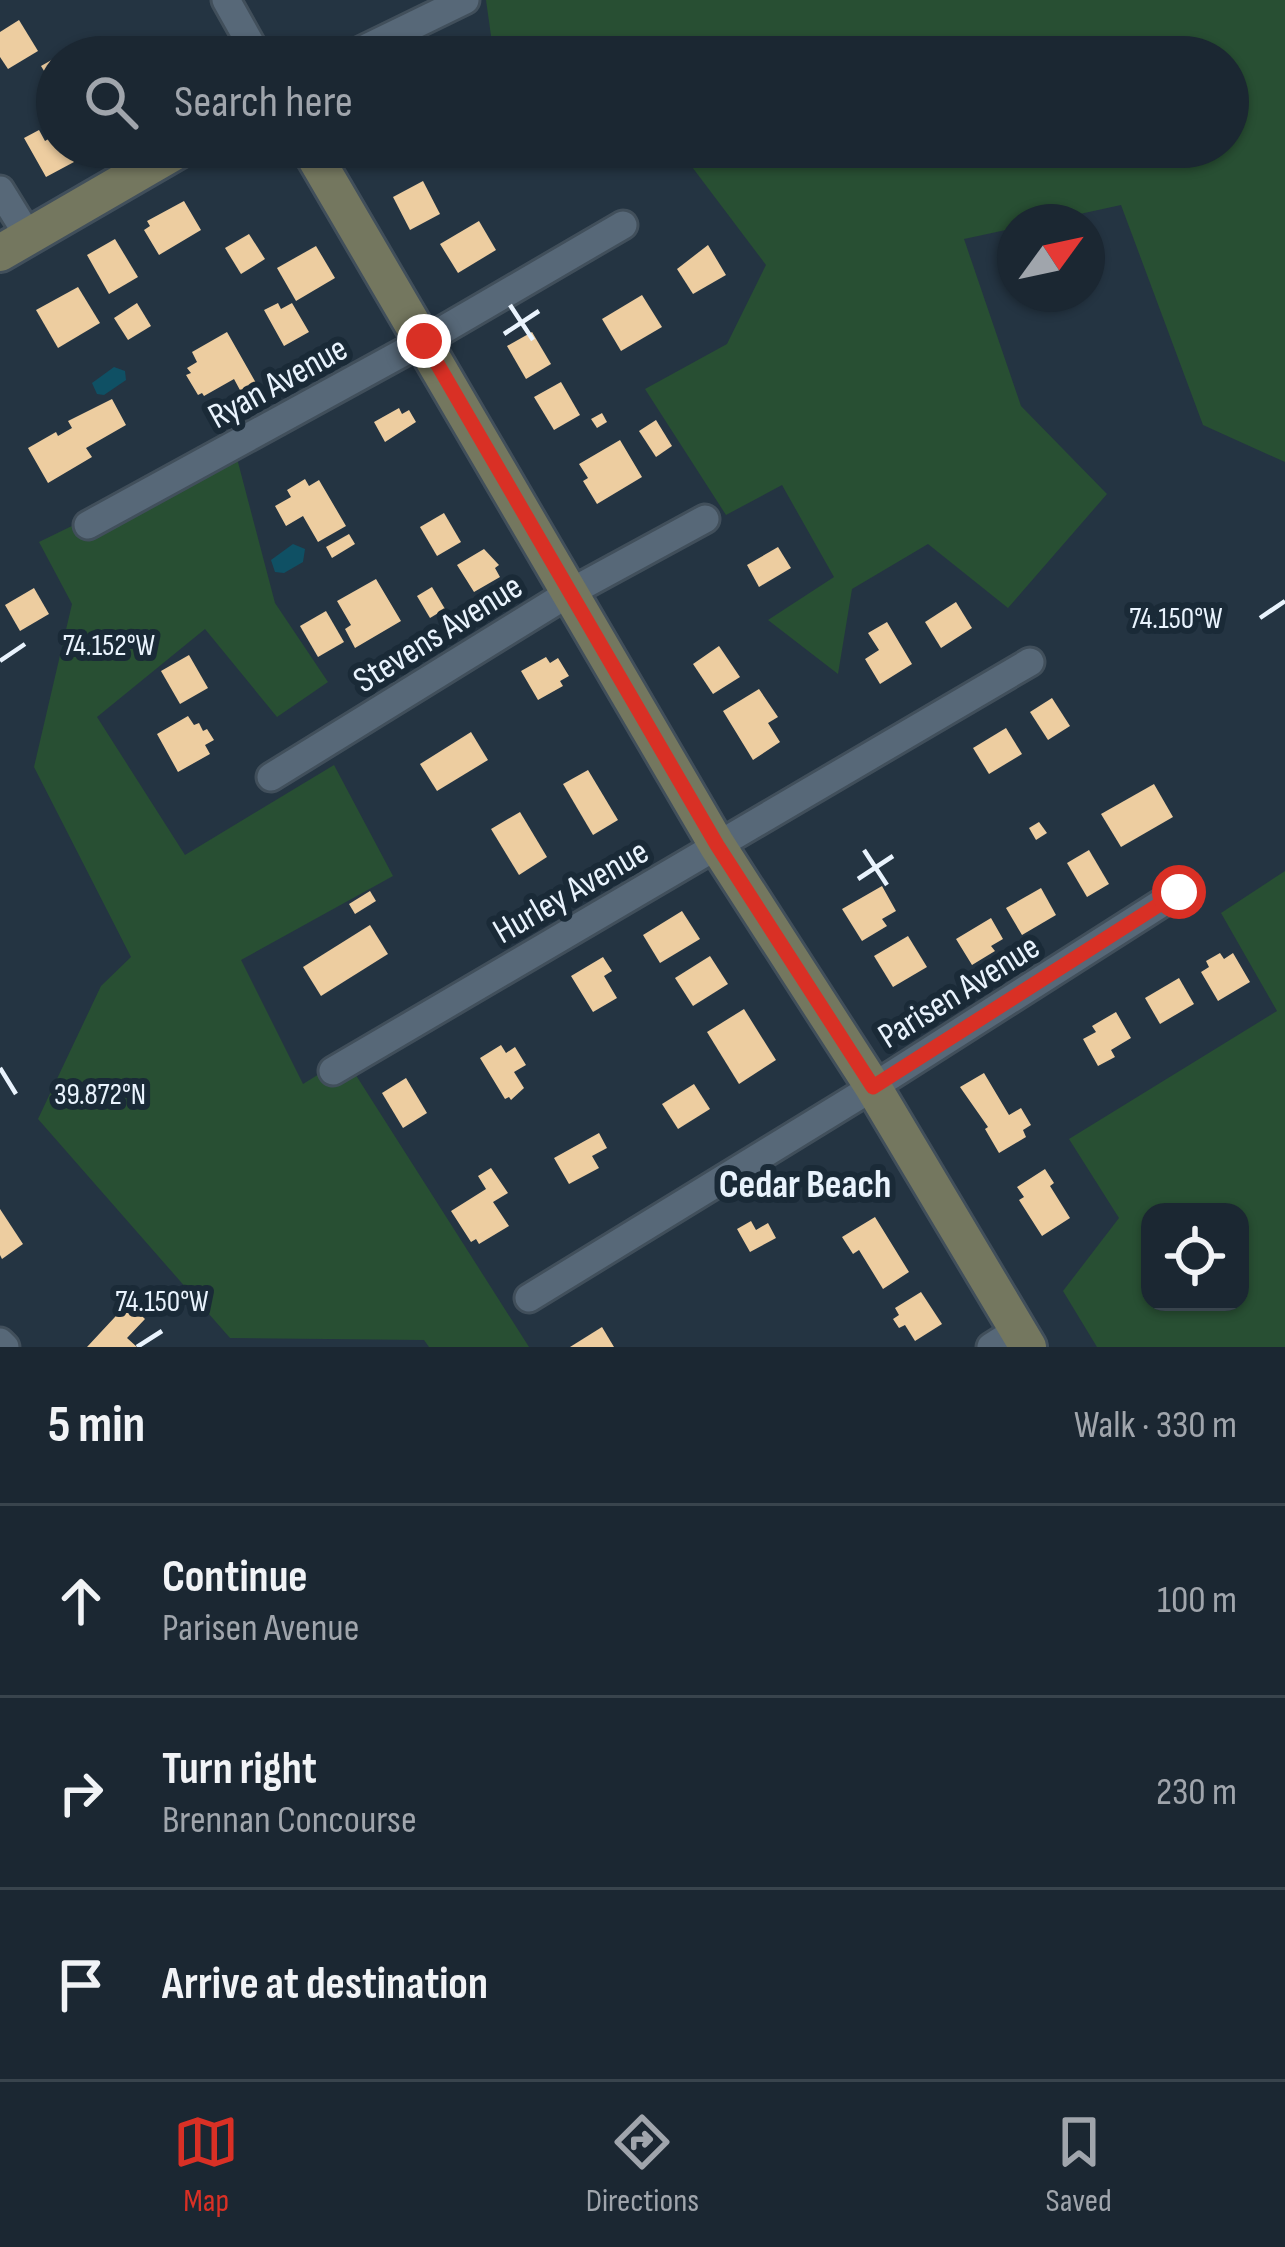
<!DOCTYPE html>
<html lang="en">
<head>
<meta charset="utf-8">
<style>
  :root { --surface:#1b2732; --page:#28333e; --text:#f1f3f6; --muted:#a0a5ac; --line:#39444d; --accent:#d93025 }
  body { margin:0; font-family:"Sofia Sans Condensed",sans-serif; background:var(--page); color:var(--text) }
  .controls { position:absolute; right:36px; bottom:36px; display:grid; overflow:hidden; border-radius:24px; box-shadow:0 3px 9px #0004 }
  .controls button { width:108px; height:108px; display:grid; place-items:center; padding:0; border:0; border-bottom:3px solid var(--line); background:var(--surface); color:var(--text); font:60px sans-serif }
  .compass { position:absolute; left:997px; top:204px; width:108px; height:108px; border-radius:50%; background:var(--surface); box-shadow:0 3px 9px #0004; rotate:57deg }
  .stop { position:absolute; width:36px; height:36px; margin:-27px; border:9px solid #d93025; border-radius:50%; background:#fff }
  .stop.end { background:#d93025; border-color:#fff; box-shadow:0 3px 12px #0008 }
  .list { margin:0; padding:0; list-style:none }
  h2 { display:flex; justify-content:space-between; align-items:center; height:156px; margin:0; padding:0 48px; font-size:51px }
  h2 small { font-size:39px; font-weight:400; color:var(--muted) }
  .list li { display:grid; grid-template-columns:78px 1fr auto; gap:36px; align-items:center; box-sizing:border-box; height:192px; padding:0 48px; border-top:3px solid var(--line) }
  .list b { display:block; font-size:45px; white-space:nowrap }
  .list p { margin:0; font-size:39px; white-space:nowrap; color:var(--muted) }
  .list em { font-size:39px; font-style:normal; color:var(--muted) }
  .icon { flex:none; width:66px; height:66px; fill:none; stroke:currentColor; stroke-width:2; stroke-linecap:round; stroke-linejoin:round }
  .map { position:relative; flex:none; width:1285px; height:1347px; overflow:hidden }
  .search { position:absolute; background:var(--surface); box-shadow:0 3px 9px #0004; left:36px; right:36px; top:36px; height:132px; display:flex; align-items:center; gap:30px; box-sizing:border-box; padding:0 42px; border-radius:66px; color:var(--muted); font-size:45px }
  .sheet { height:732px; background:var(--surface) }
  nav { display:flex; justify-content:space-around; align-items:center; box-sizing:border-box; height:168px; border-top:3px solid var(--line); background:var(--surface); font-size:33px; color:var(--muted) }
  nav a { display:grid; justify-items:center; gap:6px }
  nav .on { color:var(--accent) }
  .map>svg:first-child { display:block }
  .green { fill:#284f33; fill-rule:evenodd }
  .water { fill:#0f5064 }
  .building { fill:#edcda0 }
  .lines { fill:none; stroke-linecap:round; stroke-linejoin:round }
  .minor-casing { stroke:#414f5b; stroke-width:33 }
  .secondary-casing { stroke:#414f5b; stroke-width:42 }
  .minor { stroke:#576878; stroke-width:27 }
  .secondary { stroke:#74775f; stroke-width:36 }
  .route { stroke:#d93025; stroke-width:15 }
  .ticks { fill:none; stroke:#e9f3fd; stroke-width:4.5 }
  .labels { text-anchor:middle; stroke-width:12; stroke-linejoin:round; paint-order:stroke }
  .street-label { font-size:36px; fill:#e9f3fd; stroke:#1a2a37 }
  .neighbourhood-label { font-size:39px; font-weight:bold; fill:#e9f3fd; stroke:#1a2a37 }
  .ticks-label { font-size:30px; text-anchor:middle; fill:#e9f3fd; stroke:#1a2a37; stroke-width:12; stroke-linejoin:round; paint-order:stroke }
</style>
</head>
<body>
<div class="map">
<svg width="1285" height="1347" viewBox="0 0 1285 1347">
  <rect width="100%" height="100%" fill="#243442"/>
  <g class="green">
    <path d="M486,0H1285V462L1203,425L1121,205L1043,222H1015V228L964,239L1021,406L1107,494L1008,608L928,544L852,589L838,674L768,620L834,577L782,485L726,515L645,389L727,344L766,265L677,147H1228V57H494Z"/>
    <path d="M234,447L275,603L328,682L277,717L205,629L97,717L185,855L334,765L393,876L241,960L303,1084L345,1058L529,1347H429L424,1340L230,1338L38,1119L101,986L131,957L34,767L72,604L39,542Z"/>
    <path d="M1285,871V1347H1097L1063,1291L1119,1218L1069,1139L1277,1011L1221,913ZM1240,1212V1302H1150V1212Z"/>
  </g>
  <g class="water">
    <path d="M114,367L125,371L126,380L104,395L97,394L92,383Z"/>
    <path d="M293,544L305,549L303,562L284,573L275,572L271,560Z"/>
  </g>
  <g class="building">
    <path d="M19,20L38,51L8,69L0,57V32Z"/>
    <path d="M55,58L57,80L52,84L41,66Z"/>
    <path d="M39,130L45,141L57,134V147H65L74,162L46,177L24,138Z"/>
    <path d="M423,181L440,214L410,230L393,197Z"/>
    <path d="M184,201L201,230L159,255L144,230L150,226L147,221Z"/>
    <path d="M479,221L496,250L458,273L440,244Z"/>
    <path d="M249,234L265,259L241,274L225,248Z"/>
    <path d="M115,239L138,277L109,294L87,255Z"/>
    <path d="M708,245L726,275L693,294L677,269Z"/>
    <path d="M316,246L335,278L296,301L277,268Z"/>
    <path d="M78,287L100,323L58,348L36,310Z"/>
    <path d="M642,295L662,327L621,351L602,319Z"/>
    <path d="M137,303L151,326L128,340L114,318Z"/>
    <path d="M278,303L281,309L292,303L309,332L284,346L264,310Z"/>
    <path d="M227,332L256,383L241,392L234,379L204,396L202,393L198,395L186,375L191,373L187,368L197,362L192,352Z"/>
    <path d="M532,332L551,364L526,379L507,346Z"/>
    <path d="M561,382L580,415L554,430L534,397Z"/>
    <path d="M112,399L126,425L86,448L92,457L48,483L28,448L56,432L58,436L72,428L68,421Z"/>
    <path d="M399,408L402,414L409,410L416,422L385,442L374,422Z"/>
    <path d="M602,413L607,422L597,428L591,419Z"/>
    <path d="M656,420L672,446L656,457L639,431Z"/>
    <path d="M620,440L642,477L597,504L583,481L588,478L579,464Z"/>
    <path d="M305,479L309,486L319,480L346,526L318,542L303,516L286,526L275,506L291,497L287,490Z"/>
    <path d="M444,513L461,542L437,556L420,527Z"/>
    <path d="M349,534L355,544L332,558L326,547Z"/>
    <path d="M778,547L791,568L759,587L747,565Z"/>
    <path d="M484,549L499,565L495,568L500,577L474,592L457,565Z"/>
    <path d="M376,579L401,621L355,648L345,629L351,625L337,601Z"/>
    <path d="M432,587L445,609L430,618L417,596Z"/>
    <path d="M34,588L49,614L20,631L5,605Z"/>
    <path d="M956,602L972,628L941,648L925,622Z"/>
    <path d="M326,611L344,642L318,657L300,626Z"/>
    <path d="M887,622L912,664L880,684L865,659L879,650L868,633Z"/>
    <path d="M719,646L740,677L713,694L693,664Z"/>
    <path d="M189,655L208,688L180,704L161,671Z"/>
    <path d="M546,657L550,663L558,658L569,676L560,681L563,686L538,700L521,671Z"/>
    <path d="M759,689L778,717L768,723L780,742L753,760L723,711Z"/>
    <path d="M1052,698L1070,726L1048,740L1030,712Z"/>
    <path d="M188,716L194,725L199,723L203,731L207,729L214,740L205,745L210,754L178,772L157,734Z"/>
    <path d="M1006,728L1022,754L989,774L973,748Z"/>
    <path d="M471,732L488,760L437,791L420,764Z"/>
    <path d="M588,770L618,820L593,835L563,784Z"/>
    <path d="M1154,784L1173,817L1121,847L1101,814Z"/>
    <path d="M520,812L547,857L519,875L491,829Z"/>
    <path d="M1039,822L1047,833L1036,840L1029,828Z"/>
    <path d="M1089,850L1109,884L1087,897L1067,863Z"/>
    <path d="M882,886L896,911L882,919L887,926L862,941L842,909Z"/>
    <path d="M1041,888L1056,915L1022,935L1006,908Z"/>
    <path d="M370,891L376,901L355,914L349,904Z"/>
    <path d="M682,911L700,939L660,963L643,935Z"/>
    <path d="M991,918L1003,939L991,946L995,951L972,965L956,939Z"/>
    <path d="M370,925L388,954L321,996L303,967Z"/>
    <path d="M908,936L927,967L893,987L874,956Z"/>
    <path d="M1220,953L1224,959L1233,953L1250,982L1218,1001L1201,972L1209,967L1206,961Z"/>
    <path d="M710,956L728,984L693,1006L675,978Z"/>
    <path d="M603,957L612,971L604,976L617,998L593,1012L571,976Z"/>
    <path d="M1179,978L1194,1004L1160,1024L1145,998Z"/>
    <path d="M744,1009L776,1060L739,1084L707,1032Z"/>
    <path d="M1116,1012L1131,1038L1111,1050L1115,1057L1098,1066L1083,1039L1096,1032L1092,1026Z"/>
    <path d="M501,1045L506,1053L515,1047L526,1065L514,1072L524,1088L511,1100L509,1097L505,1099L480,1058Z"/>
    <path d="M984,1073L1009,1115L1021,1108L1031,1125L1023,1130L1026,1137L999,1153L985,1129L988,1127L960,1087Z"/>
    <path d="M406,1078L427,1113L403,1128L382,1093Z"/>
    <path d="M694,1084L710,1109L678,1129L662,1104Z"/>
    <path d="M599,1133L607,1148L592,1156L599,1168L569,1184L554,1158Z"/>
    <path d="M491,1168L508,1193L493,1202L509,1226L479,1244L476,1239L471,1242L451,1211L486,1189L478,1176Z"/>
    <path d="M1045,1169L1054,1183L1050,1186L1070,1218L1042,1236L1019,1200L1024,1197L1017,1187Z"/>
    <path d="M0,1209L23,1244L2,1259L0,1255Z"/>
    <path d="M875,1217L909,1272L883,1289L859,1250L853,1254L842,1237Z"/>
    <path d="M751,1221L756,1230L768,1223L776,1238L750,1252L737,1229Z"/>
    <path d="M921,1292L942,1324L915,1341L905,1325L899,1328L893,1319L899,1315L895,1308Z"/>
    <path d="M128,1303L145,1319L127,1338L137,1347H87Z"/>
    <path d="M602,1327L614,1347H570Z"/>
  </g>
  <g class="lines">
    <defs>
      <g id="minor">
        <path d="M226,0L258,57"/>
        <path d="M348,57L465,0"/>
        <path d="M0,190L29,237"/>
        <path d="M88,525L424,341L623,225"/>
        <path d="M271,777L569,593L705,519"/>
        <path d="M333,1071L1030,662"/>
        <path d="M529,1298L873,1087L1179,892"/>
        <path d="M0,1342L5,1347"/>
        <path d="M991,1347L1018,1330"/>
      </g>
      <g id="secondary">
        <path d="M309,147L717,845L873,1087L1028,1347"/>
        <path d="M0,253L183,147"/>
      </g>
    </defs>
    <use href="#minor" class="minor-casing"/>
    <use href="#secondary" class="secondary-casing"/>
    <use href="#minor" class="minor"/>
    <use href="#secondary" class="secondary"/>
  </g>
  <g class="lines">
    <path class="route" d="M424,341L717,845L873,1087L1179,892"/>
  </g>
  <path class="ticks" d="M510,305L533,340M504,334L539,311M1260,618L1285,601M0,661L25,644M864,850L887,885M858,879L893,856M0,1068L16,1094M137,1347L162,1331"/>
  <g class="labels">
    <g class="street-label">
      <text transform="translate(277 381) rotate(-29)" y="13">Ryan Avenue</text>
      <text transform="translate(437 632) rotate(-32)" y="13">Stevens Avenue</text>
      <text transform="translate(570 890) rotate(-30)" y="13">Hurley Avenue</text>
      <text transform="translate(958 990) rotate(-32)" y="13">Parisen Avenue</text>
    </g>
    <g class="neighbourhood-label">
      <text x="805" y="1197">Cedar Beach</text>
    </g>
  </g>
  <g class="ticks-label">
    <text x="1176" y="628">74.150°W</text>
    <text x="109" y="655">74.152°W</text>
    <text x="100" y="1104">39.872°N</text>
    <text x="162" y="1311">74.150°W</text>
  </g>
</svg>
<div class="controls">
<button><svg class="icon" aria-label="locate" viewBox="0 0 24 24"><circle cx="12" cy="12" r="6"/><path d="M12 2v4M12 18v4M2 12h4M18 12h4"/></svg></button>
</div>
<svg class="compass" viewBox="-18 -18 36 36"><path d="M0-13l5 13h-10z" fill="#e53935"/><path d="M0 13l5-13h-10z" fill="#a0a5ac"/></svg>
<div class="stop" style="left:1179px;top:892px"></div>
<div class="stop end" style="left:424px;top:341px"></div>
<div class="search"><svg class="icon" aria-label="search" viewBox="0 0 24 24"><circle cx="10" cy="10" r="6"/><path d="M15 15l6 6"/></svg>Search here</div>
</div>
<section class="sheet">
<h2>5 min<small>Walk · 330 m</small></h2>
<ul class="list">
<li><svg class="icon" aria-label="ahead" viewBox="0 0 24 24"><path d="M12 20V5M6 11l6-6 6 6"/></svg><div><b>Continue</b><p>Parisen Avenue</p></div><em>100 m</em></li>
<li><svg class="icon" aria-label="right" viewBox="0 0 24 24"><path d="M7 20v-9h11M14 6l5 5-5 5"/></svg><div><b>Turn right</b><p>Brennan Concourse</p></div><em>230 m</em></li>
<li><svg class="icon" aria-label="arrive" viewBox="0 0 24 24"><path d="M6 21V4h12l-3 4 3 4H6"/></svg><div><b>Arrive at destination</b></div></li>
</ul>
</section>
<nav>
<a class="on"><svg class="icon" aria-label="map" viewBox="0 0 24 24"><path d="M3 6l6-2 6 2 6-2v14l-6 2-6-2-6 2zM9 4v14M15 6v14"/></svg>Map</a>
<a><svg class="icon" aria-label="directions" viewBox="0 0 24 24"><path d="M12 3l9 9-9 9-9-9zM9 14v-3h6M13 9l2 2-2 2"/></svg>Directions</a>
<a><svg class="icon" aria-label="saved" viewBox="0 0 24 24"><path d="M7 4h10v16l-5-4-5 4z"/></svg>Saved</a>
</nav>
</body>
</html>
